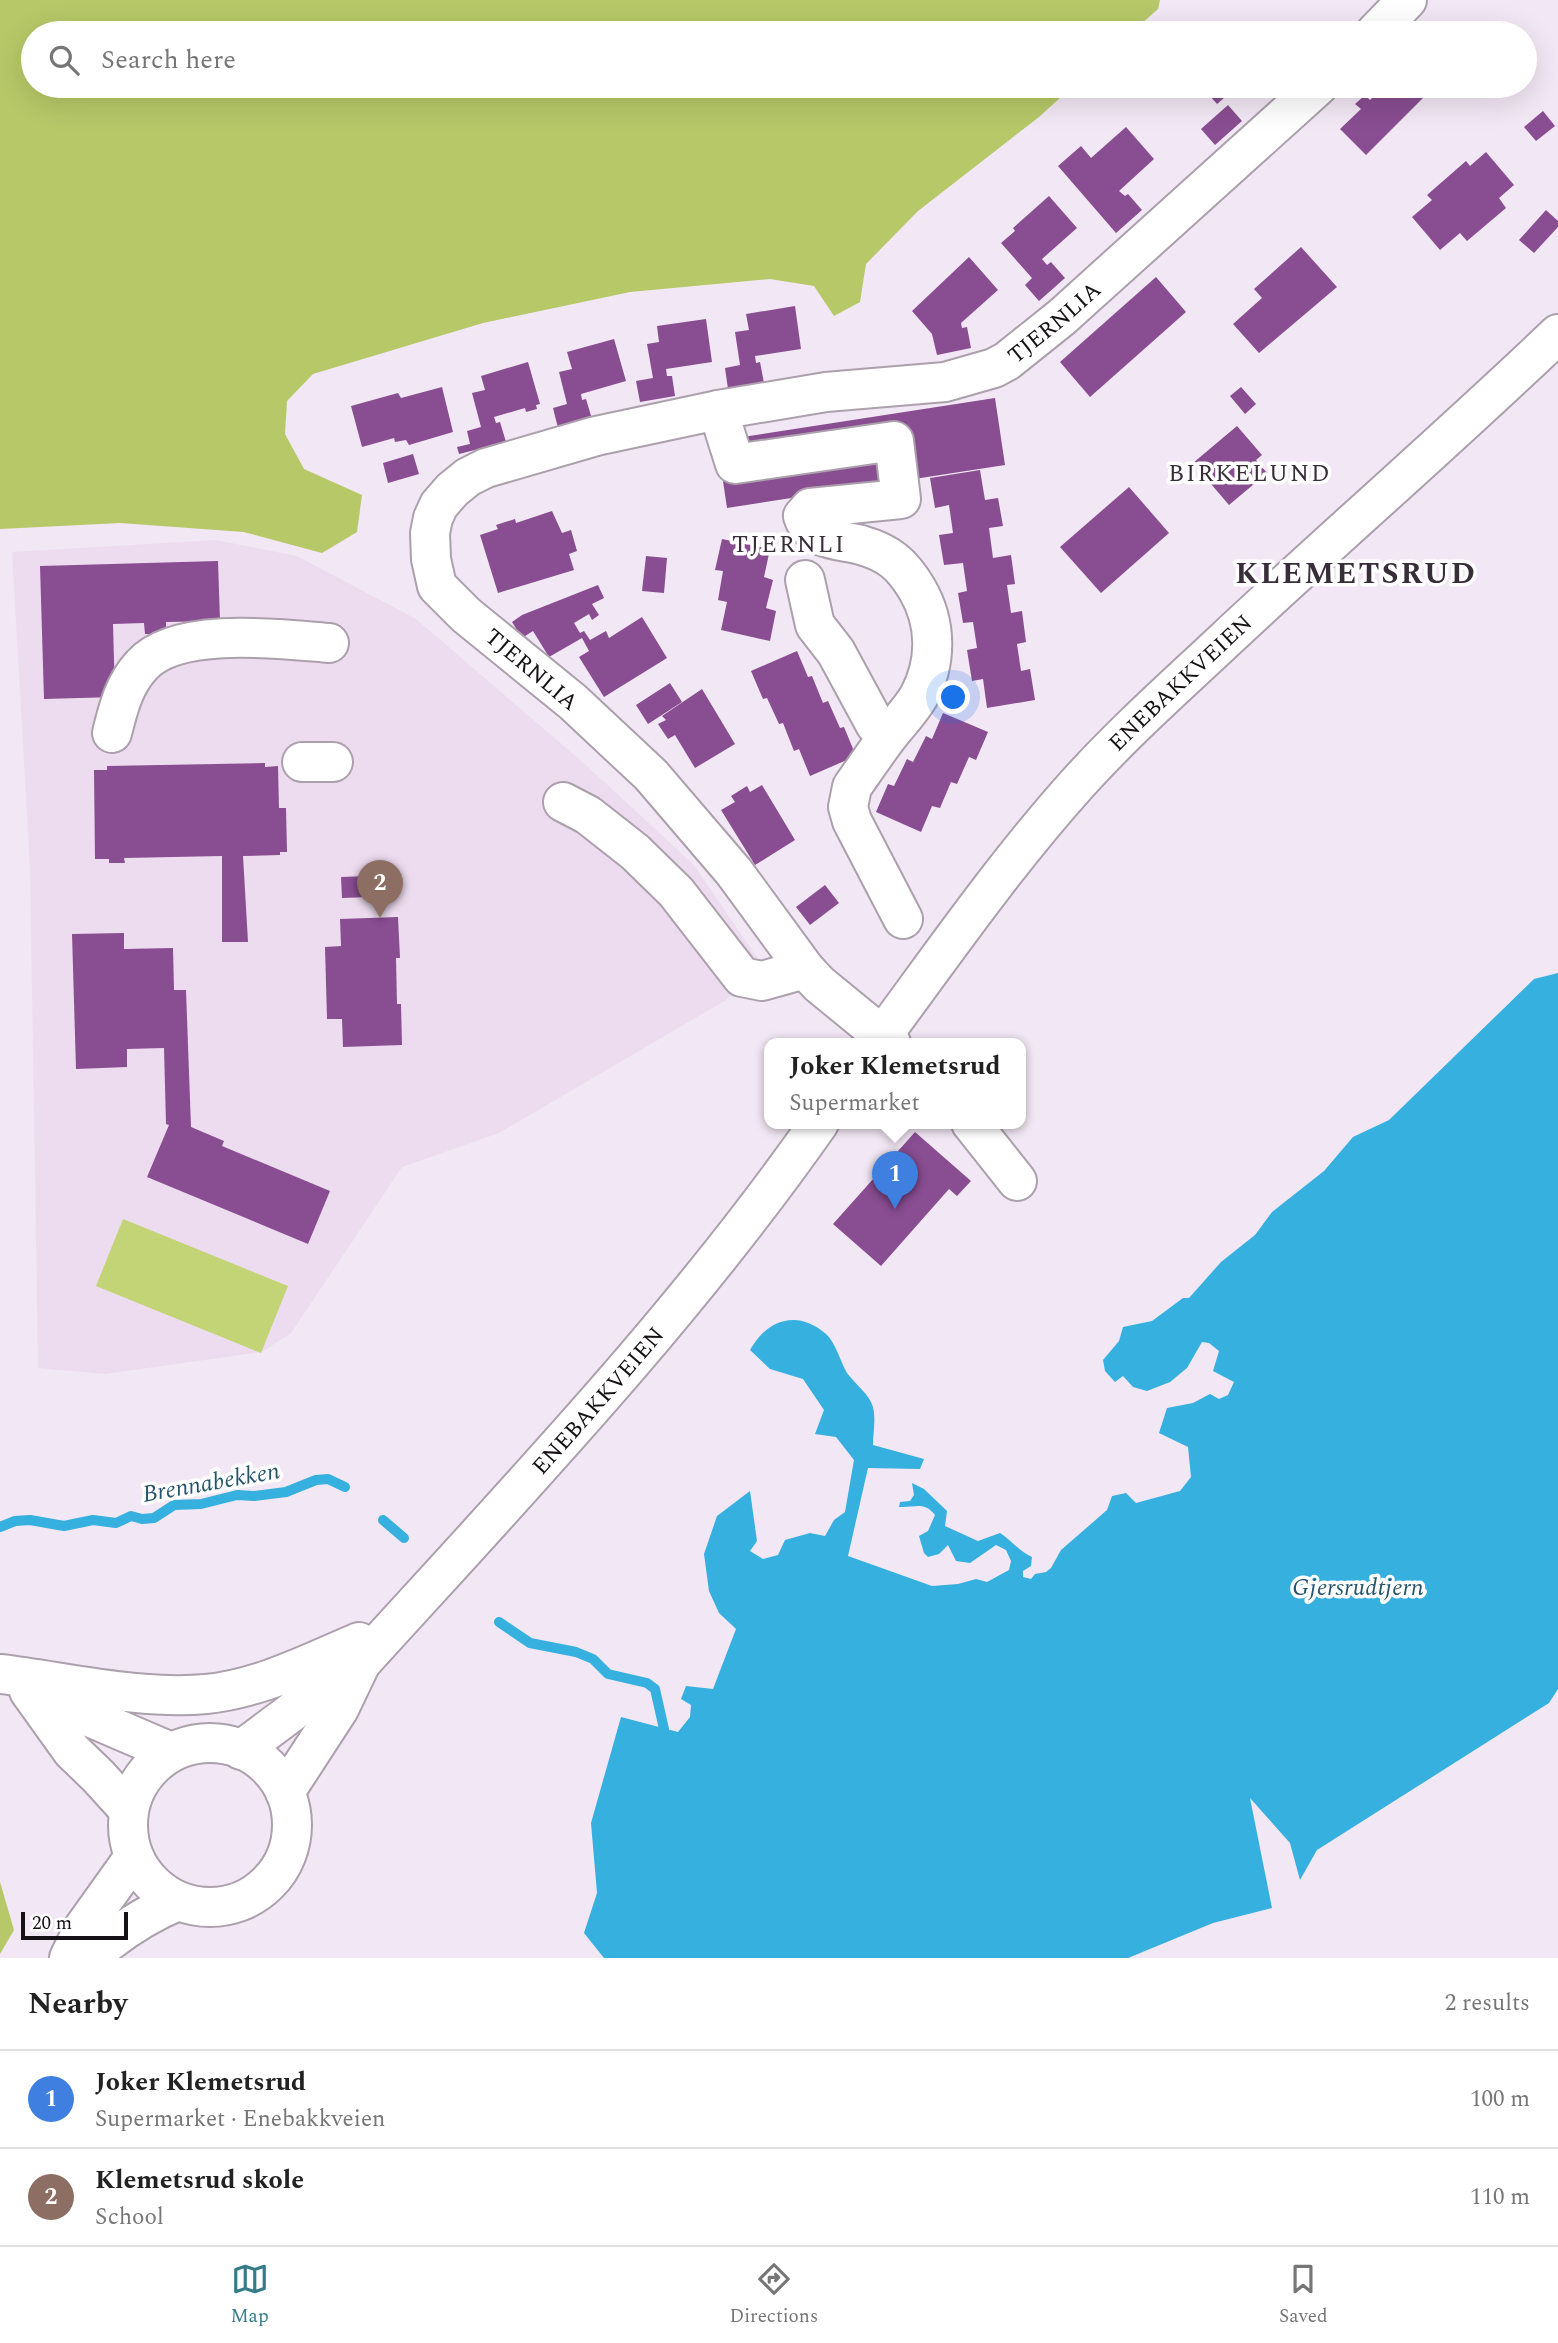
<!DOCTYPE html>
<html lang="en">
<head>
<meta charset="utf-8">
<style>
  :root { --surface:#fff; --page:#f6f6f6; --text:#222; --muted:#767676; --line:#e0e0e0; --accent:#367c88 }
  body { margin:0; font-family:Spectral,serif; background:var(--page); color:var(--text) }
  .scale { position:absolute; left:21px; bottom:18px; width:107px; box-sizing:border-box; padding-left:7px; border:4px solid #151115; border-top:0; font-size:19px; line-height:24px; white-space:nowrap; color:#151115; -webkit-text-stroke:5px #fff; paint-order:stroke }
  .you { position:absolute; left:954px; top:698px; width:24px; height:24px; margin:-18px; border:5px solid #fff; border-radius:50%; background:#1a73e8; box-shadow:0 0 0 10px #1a73e833 }
  .badge { display:grid; place-items:center; width:46px; height:46px; border-radius:50%; background:var(--accent); color:#fff; font-size:23px; font-weight:700 }
  .pin { position:absolute; translate:-50% -58px; filter:drop-shadow(0 2px 4px #0008) }
  .pin::after { content:''; position:absolute; top:37px; width:24px; height:21px; background:inherit; clip-path:polygon(0 0,100% 0,50% 100%) }
  .popup { position:absolute; left:764px; top:1038px; width:262px; height:91px; box-sizing:border-box; display:grid; place-content:center; border-radius:14px; background:var(--surface); filter:drop-shadow(0 2px 5px #0005); font-size:23px; white-space:nowrap; color:var(--muted) }
  .popup b { font-size:26px; color:var(--text) }
  .popup::after { content:''; position:absolute; left:50%; top:100%; margin-left:-14px; border:14px solid transparent; border-top-color:var(--surface) }
  .list { margin:0; padding:0; list-style:none }
  h2 { display:flex; justify-content:space-between; align-items:center; height:91px; margin:0; padding:0 28px; font-size:30px }
  h2 small { font-size:23px; font-weight:400; color:var(--muted) }
  .list li { display:grid; grid-template-columns:46px 1fr auto; gap:21px; align-items:center; box-sizing:border-box; height:98px; padding:0 28px; border-top:2px solid var(--line) }
  .list b { display:block; font-size:26px; white-space:nowrap }
  .list p { margin:0; font-size:23px; white-space:nowrap; color:var(--muted) }
  .list em { font-size:23px; font-style:normal; color:var(--muted) }
  .icon { flex:none; width:38px; height:38px; fill:none; stroke:currentColor; stroke-width:2; stroke-linecap:round; stroke-linejoin:round }
  .map { position:relative; flex:none; width:1558px; height:1958px; overflow:hidden }
  .search { position:absolute; background:var(--surface); box-shadow:0 7px 28px #0002; left:21px; right:21px; top:21px; height:77px; display:flex; align-items:center; gap:18px; box-sizing:border-box; padding:0 24px; border-radius:38px; color:var(--muted); font-size:26px }
  .sheet { height:287px; background:var(--surface) }
  nav { display:flex; justify-content:space-around; align-items:center; box-sizing:border-box; height:98px; border-top:2px solid var(--line); background:var(--surface); font-size:19px; color:var(--muted) }
  nav a { display:grid; justify-items:center; gap:4px }
  nav .on { color:var(--accent) }
  .map>svg:first-child { display:block }
  .built { fill:#eddcef }
  .green { fill:#c2d476 }
  .forest { fill:#b6c868 }
  .water { fill:#35b0df }
  .lines { fill:none; stroke-linecap:round; stroke-linejoin:round }
  .stream { stroke:#35b0df; stroke-width:10 }
  .building { fill:#894d91 }
  .minor-casing { stroke:#aba0ac; stroke-width:42 }
  .major-casing { stroke:#aba0ac; stroke-width:42 }
  .minor { stroke:#fff; stroke-width:38 }
  .major { stroke:#fff; stroke-width:38 }
  .labels { text-anchor:middle; stroke-width:7; stroke-linejoin:round; paint-order:stroke }
  .street-label { font-size:23px; fill:#151115; stroke:#fff }
  .neighbourhood-label { font-size:24px; letter-spacing:2px; fill:#382e39; stroke:#fff }
  .water-label { font-size:24px; font-style:italic; fill:#25556a; stroke:#fff }
  .district-label { font-size:30px; font-weight:bold; letter-spacing:2px; fill:#382e39; stroke:#fff }
</style>
</head>
<body>
<div class="map">
<svg width="1558" height="1958" viewBox="0 0 1558 1958">
  <rect width="100%" height="100%" fill="#f2e7f4"/>
  <path class="built" d="M216,540L297,556L416,619L586,765L694,865L764,968L726,1000L499,1133L402,1167L291,1333L262,1352L105,1374L38,1368L30,868L12,552Z"/>
  <path class="green" d="M123,1219L288,1286L261,1353L96,1286Z"/>
  <g class="forest">
    <path d="M0,0H1160L1158,9L1131,33H33V86H1073L1039,117L918,211L866,264L860,302L834,316L814,286L770,279L630,292L483,323L313,374L287,401L285,434L304,469L362,495L357,532L322,553L244,532L120,523L0,529Z"/>
    <path d="M0,1882L14,1930L0,1954Z"/>
  </g>
  <path class="water" d="M1558,973V1689L1549,1703L1317,1850L1300,1880L1290,1843L1250,1798L1272,1908L1213,1923L1128,1958H604L584,1933L597,1893L591,1823L621,1717L678,1732L690,1717L691,1705L681,1699L686,1686L713,1689L736,1629L719,1613L709,1591L704,1554L717,1516L750,1491L757,1541L750,1551L763,1559L778,1555L785,1540L810,1533L825,1536L834,1520L845,1512L854,1460L836,1437L815,1434L824,1410L803,1379L770,1369L750,1350C767,1319 798,1309 826,1334C836,1343 840,1361 847,1373C854,1383 870,1395 873,1407C876,1419 873,1434 873,1445L924,1459L920,1469L868,1468L848,1556L932,1586L958,1584L976,1579L987,1582L1009,1570L1011,1561L1006,1550L996,1545L970,1563L956,1561L948,1545L939,1554L928,1557L924,1553L919,1536L928,1531L935,1515C924,1501 915,1508 899,1507L900,1502L910,1501L914,1495L912,1483L924,1489L947,1511L945,1526L978,1541L1000,1533C1011,1540 1020,1552 1032,1557L1031,1566L1023,1571V1577L1031,1579L1035,1574L1046,1572L1051,1568L1061,1550L1107,1510L1112,1496L1126,1493L1136,1503L1180,1491L1191,1477L1188,1447L1159,1433L1167,1408L1193,1403L1210,1394L1219,1399L1228,1395L1234,1382L1213,1371L1219,1351L1209,1343L1202,1342L1187,1368L1170,1382L1147,1391L1133,1387L1123,1376L1115,1382L1105,1371L1103,1360L1119,1341L1123,1327L1152,1321L1183,1298H1189L1221,1262L1255,1235L1272,1212L1324,1171L1353,1137L1389,1120L1534,979Z"/>
  <g class="lines">
    <g class="stream">
      <path d="M383,1520L404,1538"/>
      <path d="M0,1527L15,1521L30,1520L64,1526L93,1520L116,1523L131,1516L142,1519L154,1518L174,1505L201,1504L237,1495L254,1496L286,1492L316,1480L328,1479L345,1487"/>
      <path d="M499,1622L530,1643L576,1652L593,1659L608,1674L647,1683L655,1689L664,1729"/>
    </g>
  </g>
  <g class="building">
    <path d="M1201,86H1238L1217,104Z"/>
    <path d="M1384,86H1435L1366,155L1340,129L1361,109L1355,104L1365,95L1370,100Z"/>
    <path d="M1228,105L1242,121L1215,145L1201,129Z"/>
    <path d="M1543,111L1555,126L1536,141L1524,127Z"/>
    <path d="M1126,127L1154,159L1119,191L1125,196L1128,194L1142,210L1116,233L1058,166L1081,146L1091,158Z"/>
    <path d="M1486,152L1514,185L1499,198L1506,208L1467,241L1460,233L1440,250L1412,217L1432,200L1427,195L1466,161L1470,166Z"/>
    <path d="M1049,196L1077,228L1042,259L1047,265L1051,262L1065,278L1039,301L1025,285L1032,278L1001,243L1015,231L1013,228Z"/>
    <path d="M1546,210L1558,221V227L1534,253L1519,240Z"/>
    <path d="M1301,247L1337,287L1259,353L1233,324L1262,298L1254,289Z"/>
    <path d="M969,257L998,290L961,323L962,328L967,327L971,348L937,355L932,334L912,311Z"/>
    <path d="M1156,277L1186,312L1090,397L1060,362Z"/>
    <path d="M795,306L801,349L755,356L756,363L760,362L764,383L728,389L725,368L740,365L735,332L749,330L746,314Z"/>
    <path d="M706,319L712,362L666,369L667,376H672L675,396L640,402L636,381L653,378L647,344L659,342L657,326Z"/>
    <path d="M614,339L626,381L581,394L582,400L586,399L592,419L558,428L553,408L567,404L559,372L572,369L567,352Z"/>
    <path d="M528,362L540,404L536,405L537,409L526,412L525,408L494,417L496,423L500,422L506,442L459,454L457,447L470,444L467,431L481,427L472,393L485,390L481,376Z"/>
    <path d="M442,387L453,432L409,445L406,440L395,442L394,438L362,447L351,406L398,393L401,398Z"/>
    <path d="M1241,387L1256,404L1245,414L1230,396Z"/>
    <path d="M995,398L1005,465L727,508L717,441Z"/>
    <path d="M1237,426L1262,455L1256,460L1267,473L1229,505L1193,463Z"/>
    <path d="M413,454L419,474L388,483L383,463Z"/>
    <path d="M980,470L985,500L998,498L1003,526L989,528L993,558L1011,555L1015,584L1007,585L1011,613L1022,611L1026,642L1017,644L1021,671L1030,669L1035,700L987,708L983,679L972,681L967,650L977,648L973,622L963,623L958,593L967,591L963,563L944,565L939,535L953,533L949,505L935,508L930,478Z"/>
    <path d="M1129,487L1169,533L1101,593L1060,547Z"/>
    <path d="M552,511L562,533L571,530L577,551L569,554L574,570L498,593L480,535L498,529L496,525L515,519L516,523Z"/>
    <path d="M722,539L770,549L764,577L773,580L766,608L776,611L770,641L721,630L727,602L718,600L723,571L715,570Z"/>
    <path d="M646,556L667,558L664,593L642,591Z"/>
    <path d="M218,561L220,621L166,622V634H145L144,623L113,624L115,697L44,699L40,566Z"/>
    <path d="M598,585L604,598L592,604L599,615L592,620L589,614L574,623L580,633L584,631L590,640L606,631L609,638L642,617L667,658L604,697L579,657L589,651L582,638L549,657L533,631L522,638L512,622L522,615Z"/>
    <path d="M797,651L808,677L812,676L823,703L828,701L840,728L844,727L856,756L810,776L799,749L794,751L783,723L779,724L767,698L763,699L751,671Z"/>
    <path d="M670,683L682,702L648,724L636,705Z"/>
    <path d="M702,689L735,744L695,768L675,735L668,739L658,724L666,720L662,716Z"/>
    <path d="M943,713L988,732L976,760L969,757L957,784L951,782L940,808L932,806L921,832L876,812L888,784L894,786L907,759L913,762L926,736L932,739Z"/>
    <path d="M265,763V767L278,766L279,808H286L287,852H280V855L243,856L248,942H222V856L124,858L125,863H109V859H95L94,770H107V766Z"/>
    <path d="M762,785L795,840L755,865L721,810L735,802L731,796L747,786L750,792Z"/>
    <path d="M369,876L370,897L342,898L341,877Z"/>
    <path d="M825,885L839,903L810,925L796,907Z"/>
    <path d="M398,917L400,958H396L397,1004H401L402,1045L343,1047L342,1019H327L325,947L341,946L340,919Z"/>
    <path d="M124,933V949L173,948L174,990H186L191,1127L224,1141L222,1146L330,1191L308,1244L147,1177L169,1125L166,1124L164,1048L127,1049V1067L76,1069L72,934Z"/>
    <path d="M915,1132L971,1181L957,1196L949,1189L881,1266L833,1224Z"/>
  </g>
  <g class="lines">
    <defs>
      <g id="minor">
        <path d="M1375,33L1407,0"/>
        <path d="M718,410L735,464L894,441L901,499L810,508L803,516C811,541 838,539 861,545C889,553 902,564 917,589C937,623 937,662 919,696C911,710 899,722 889,735C876,752 864,770 852,787L848,807L852,821L903,919"/>
        <path d="M805,580L815,625L836,652L875,724L887,737"/>
        <path d="M112,733C118,709 124,684 142,665C177,626 281,639 329,643"/>
        <path d="M302,762H333"/>
        <path d="M563,802L588,815L635,852L676,892L742,977L762,981L805,969"/>
        <path id="s1" d="M891,1043L819,984L805,969L734,872L651,775L573,702L466,615L437,586L431,559L430,533L433,518L439,505L452,490L468,477L486,468L596,436L718,410L826,392L945,382L994,368L1007,361L1062,317L1318,86"/>
        <path d="M971,1123L1017,1181"/>
      </g>
      <g id="major">
        <path id="s2" d="M877,1043C942,955 1005,864 1078,783C1124,732 1176,686 1226,639C1336,536 1449,438 1558,334"/>
        <path d="M2,1674C66,1682 142,1700 206,1694C259,1689 310,1663 359,1642"/>
        <path d="M29,1691L72,1751L98,1776L128,1809"/>
        <path d="M31,1692L171,1752"/>
        <circle cx="210" cy="1825" r="82"/>
        <path id="s3" d="M241,1750L292,1712L319,1689L361,1663C520,1488 684,1316 819,1123"/>
        <path d="M285,1792L339,1709L361,1663"/>
        <path d="M69,1958L84,1927L134,1857"/>
        <path d="M89,1958C116,1934 144,1915 178,1901"/>
      </g>
    </defs>
    <use href="#minor" class="minor-casing"/>
    <use href="#major" class="major-casing"/>
    <use href="#minor" class="minor"/>
    <use href="#major" class="major"/>
  </g>
  <g class="labels">
    <g class="street-label">
      <text dy="8" stroke="none"><textPath href="#s1" startOffset="1386">TJERNLIA</textPath></text>
      <text transform="translate(532 669) rotate(40)" y="8">TJERNLIA</text>
      <text dy="8" stroke="none"><textPath href="#s2" startOffset="472">ENEBAKKVEIEN</textPath></text>
      <text dy="8" stroke="none"><textPath href="#s3" startOffset="502">ENEBAKKVEIEN</textPath></text>
    </g>
    <g class="neighbourhood-label">
      <text x="1250" y="481">BIRKELUND</text>
      <text x="789" y="552">TJERNLI</text>
    </g>
    <g class="water-label">
      <text transform="translate(211 1482) rotate(-10)" y="8">Brennabekken</text>
      <text x="1358" y="1595">Gjersrudtjern</text>
    </g>
    <g class="district-label">
      <text x="1356" y="583">KLEMETSRUD</text>
    </g>
  </g>
</svg>
<div class="scale">20 m</div>
<div class="you"></div>
<div class="pin badge" style="left:895px;top:1209px;background:#3f7fe0">1</div>
<div class="popup"><b>Joker Klemetsrud</b>Supermarket</div>
<div class="pin badge" style="left:380px;top:918px;background:#8d6e63">2</div>
<div class="search"><svg class="icon" aria-label="search" viewBox="0 0 24 24"><circle cx="10" cy="10" r="6"/><path d="M15 15l6 6"/></svg>Search here</div>
</div>
<section class="sheet">
<h2>Nearby<small>2 results</small></h2>
<ul class="list">
<li><span class="badge" style="background:#3f7fe0">1</span><div><b>Joker Klemetsrud</b><p>Supermarket · Enebakkveien</p></div><em>100 m</em></li>
<li><span class="badge" style="background:#8d6e63">2</span><div><b>Klemetsrud skole</b><p>School</p></div><em>110 m</em></li>
</ul>
</section>
<nav>
<a class="on"><svg class="icon" aria-label="map" viewBox="0 0 24 24"><path d="M3 6l6-2 6 2 6-2v14l-6 2-6-2-6 2zM9 4v14M15 6v14"/></svg>Map</a>
<a><svg class="icon" aria-label="directions" viewBox="0 0 24 24"><path d="M12 3l9 9-9 9-9-9zM9 14v-3h6M13 9l2 2-2 2"/></svg>Directions</a>
<a><svg class="icon" aria-label="saved" viewBox="0 0 24 24"><path d="M7 4h10v16l-5-4-5 4z"/></svg>Saved</a>
</nav>
</body>
</html>
